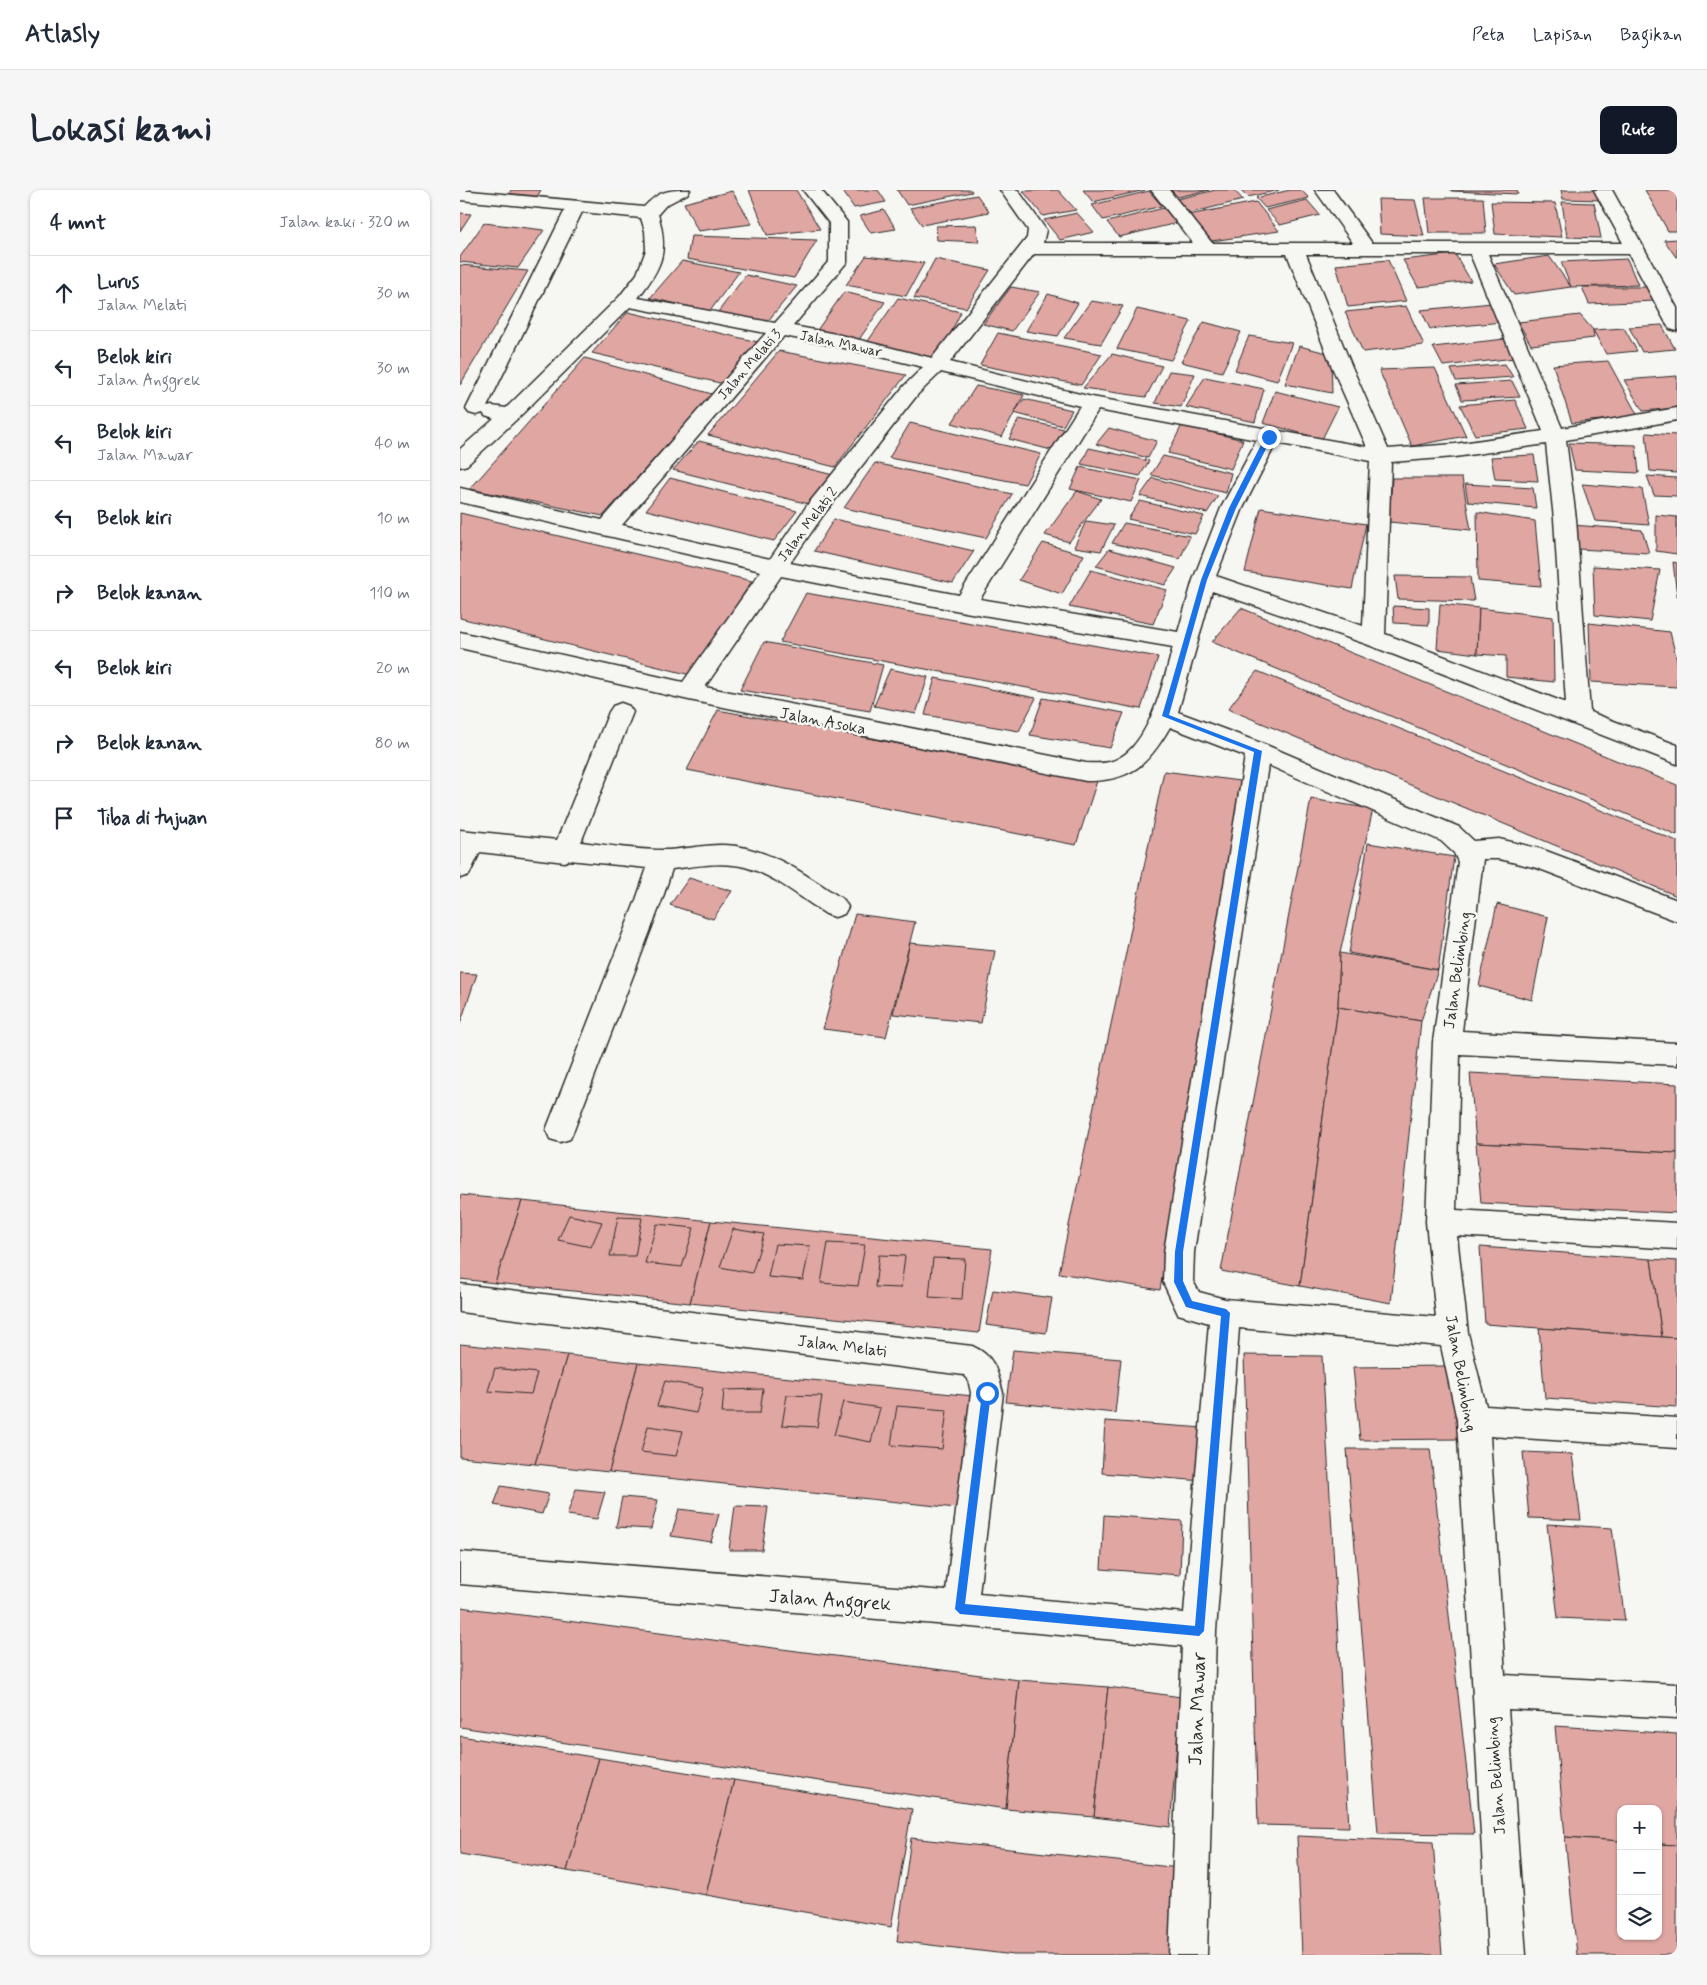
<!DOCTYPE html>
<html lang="id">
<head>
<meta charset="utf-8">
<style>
  :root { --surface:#fff; --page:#f6f6f7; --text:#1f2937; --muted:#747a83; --line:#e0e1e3; --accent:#111827 }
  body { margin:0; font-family:Mynerve,sans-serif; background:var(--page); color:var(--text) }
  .controls { position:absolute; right:15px; bottom:15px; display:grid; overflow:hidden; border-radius:10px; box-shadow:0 1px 4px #0004 }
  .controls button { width:45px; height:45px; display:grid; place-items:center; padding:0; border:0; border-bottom:1px solid var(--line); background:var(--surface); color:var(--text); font:25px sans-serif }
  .stop { position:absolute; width:15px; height:15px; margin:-11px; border:4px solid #1a73e8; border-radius:50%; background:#fff }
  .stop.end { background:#1a73e8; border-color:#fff; box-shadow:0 1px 5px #0008 }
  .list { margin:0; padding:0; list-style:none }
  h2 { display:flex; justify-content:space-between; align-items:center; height:65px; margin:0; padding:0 20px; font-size:21px }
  h2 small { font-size:16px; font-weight:400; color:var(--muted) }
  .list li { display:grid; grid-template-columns:32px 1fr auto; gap:15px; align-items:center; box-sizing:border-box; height:75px; padding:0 20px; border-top:1px solid var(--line) }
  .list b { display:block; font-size:19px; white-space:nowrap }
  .list p { margin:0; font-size:16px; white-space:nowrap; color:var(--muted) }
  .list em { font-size:16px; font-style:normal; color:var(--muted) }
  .icon { flex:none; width:28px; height:28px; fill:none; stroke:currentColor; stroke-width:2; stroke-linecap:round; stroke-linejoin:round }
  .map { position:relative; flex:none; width:1217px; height:1765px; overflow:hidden; border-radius:10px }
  header { display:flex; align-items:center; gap:30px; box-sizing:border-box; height:70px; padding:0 25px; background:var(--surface); border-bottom:1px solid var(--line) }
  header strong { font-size:24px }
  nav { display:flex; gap:28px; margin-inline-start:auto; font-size:18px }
  .intro { display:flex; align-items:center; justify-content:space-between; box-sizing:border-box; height:120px; padding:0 30px }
  h1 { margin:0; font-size:35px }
  .button { padding:12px 22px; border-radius:10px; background:var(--accent); color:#fff; font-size:18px; font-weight:700 }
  main { display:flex; gap:30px; padding:0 30px }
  aside { flex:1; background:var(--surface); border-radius:10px; box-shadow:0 1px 4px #0004 }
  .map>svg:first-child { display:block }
  .building { fill:#e0a6a2; stroke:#2b2b2b }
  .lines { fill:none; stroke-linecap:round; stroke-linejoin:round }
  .minor-casing { stroke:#2b2b2b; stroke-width:3 }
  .minor { fill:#f6f6f2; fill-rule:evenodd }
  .route { fill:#1a73e8 }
  .labels { text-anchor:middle; stroke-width:5; stroke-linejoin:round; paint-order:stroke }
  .far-street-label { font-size:14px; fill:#2b2b2b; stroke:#f6f6f2 }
  .street-label { font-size:16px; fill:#2b2b2b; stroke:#f6f6f2 }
  .near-street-label { font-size:19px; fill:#2b2b2b; stroke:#f6f6f2 }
</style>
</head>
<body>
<header>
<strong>Atlasly</strong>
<nav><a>Peta</a><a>Lapisan</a><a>Bagikan</a></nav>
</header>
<div class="intro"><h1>Lokasi kami</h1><a class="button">Rute</a></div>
<main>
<aside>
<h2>4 mnt<small>Jalan kaki · 320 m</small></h2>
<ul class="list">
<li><svg class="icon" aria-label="ahead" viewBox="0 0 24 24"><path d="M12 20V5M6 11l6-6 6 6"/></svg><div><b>Lurus</b><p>Jalan Melati</p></div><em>30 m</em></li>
<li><svg class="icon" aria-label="left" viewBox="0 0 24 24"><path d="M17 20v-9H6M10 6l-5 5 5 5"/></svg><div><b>Belok kiri</b><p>Jalan Anggrek</p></div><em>30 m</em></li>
<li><svg class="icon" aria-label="left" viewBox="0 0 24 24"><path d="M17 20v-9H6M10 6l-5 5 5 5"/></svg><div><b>Belok kiri</b><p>Jalan Mawar</p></div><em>40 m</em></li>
<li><svg class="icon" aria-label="left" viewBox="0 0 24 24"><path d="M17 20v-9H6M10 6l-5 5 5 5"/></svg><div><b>Belok kiri</b></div><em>10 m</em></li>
<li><svg class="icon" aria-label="right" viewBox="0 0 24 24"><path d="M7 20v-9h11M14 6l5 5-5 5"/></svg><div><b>Belok kanan</b></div><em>110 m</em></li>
<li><svg class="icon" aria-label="left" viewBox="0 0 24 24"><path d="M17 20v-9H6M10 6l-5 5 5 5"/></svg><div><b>Belok kiri</b></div><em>20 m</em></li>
<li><svg class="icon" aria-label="right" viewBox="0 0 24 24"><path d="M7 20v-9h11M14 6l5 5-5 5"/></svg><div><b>Belok kanan</b></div><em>80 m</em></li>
<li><svg class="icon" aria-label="arrive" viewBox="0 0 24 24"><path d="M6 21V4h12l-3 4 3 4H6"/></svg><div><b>Tiba di tujuan</b></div></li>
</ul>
</aside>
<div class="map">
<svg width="1217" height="1765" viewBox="0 0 1217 1765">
  <rect width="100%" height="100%" fill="#f6f6f2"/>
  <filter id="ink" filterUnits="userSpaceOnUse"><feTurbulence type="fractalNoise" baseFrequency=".02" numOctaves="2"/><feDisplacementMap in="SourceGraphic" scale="10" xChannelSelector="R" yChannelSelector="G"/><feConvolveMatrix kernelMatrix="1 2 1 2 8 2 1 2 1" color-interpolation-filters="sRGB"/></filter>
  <g filter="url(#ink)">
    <g class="building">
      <path d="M51,0H81L75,10L46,8Z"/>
      <path d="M289,0H336L360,39L307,45Z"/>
      <path d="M382,0H418L426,12L394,18Z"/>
      <path d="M437,0H511L512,2L447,15Z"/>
      <path d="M598,0L616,20L583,26L563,1Z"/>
      <path d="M623,0H685L633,12Z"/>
      <path d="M711,0H749L718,7Z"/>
      <path d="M756,0H774L783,10L730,23L717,9Z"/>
      <path d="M781,0H819L788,7Z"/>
      <path d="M830,0H841L849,8L805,18L796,8Z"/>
      <path d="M991,0H1057L1058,4L991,1Z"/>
      <path d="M1101,0H1136L1143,10L1103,9Z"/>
      <path d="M1185,0H1217V41H1208Z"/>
      <path d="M272,1L292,34L238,41L224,13Z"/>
      <path d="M689,1L702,16L643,30L632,15Z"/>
      <path d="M517,5L529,22L462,35L450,18Z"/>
      <path d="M965,8H1023L1026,43H969Z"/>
      <path d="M918,9L955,10L964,46L920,44Z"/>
      <path d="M847,10L860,25L820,35L806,20Z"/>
      <path d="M796,12L819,41L752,51L728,25Z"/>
      <path d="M1031,12L1095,13L1102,47L1035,44Z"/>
      <path d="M1102,12L1134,13L1141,48L1107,47Z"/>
      <path d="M704,18L717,33L659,47L647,32Z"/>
      <path d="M424,20L436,39L411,43L400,26Z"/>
      <path d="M0,23L11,24L0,41Z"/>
      <path d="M617,23L634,42L600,50L584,30Z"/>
      <path d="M24,33L84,40L58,78L0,72V67Z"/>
      <path d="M516,35L519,52L477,50L476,36Z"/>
      <path d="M231,46L357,50L334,88L227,69Z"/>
      <path d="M1217,49V67H1216L1204,50Z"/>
      <path d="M995,64L1011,91L958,97L943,70Z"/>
      <path d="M406,66L464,73L446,106L386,95Z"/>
      <path d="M1089,66L1111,97L1054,105L1034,74Z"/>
      <path d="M475,69L530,80L506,118L454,108Z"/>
      <path d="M1167,69L1178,95L1111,97L1101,72Z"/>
      <path d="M928,70L946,111L888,117L876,75Z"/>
      <path d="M222,71L279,82L250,121L190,108Z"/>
      <path d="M0,75L68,81L0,195Z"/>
      <path d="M286,85L337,96L307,132L258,122Z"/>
      <path d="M551,97L580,102L552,141L523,134Z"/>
      <path d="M1122,97H1192L1195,111L1129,114Z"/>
      <path d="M384,102L425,112L398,151L355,143Z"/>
      <path d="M588,104L618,113L598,146L566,141Z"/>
      <path d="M438,108L501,122L478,169L406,154Z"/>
      <path d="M631,111L663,116L641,154L604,148Z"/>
      <path d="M1032,113L1042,132L970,139L961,120Z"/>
      <path d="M946,116L964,155L903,162L885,122Z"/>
      <path d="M677,119L731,131L711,170L657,159Z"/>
      <path d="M168,122L298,152L264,194L132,163Z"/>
      <path d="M1120,125L1133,140L1134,148L1071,155L1058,132Z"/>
      <path d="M744,132L781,142L762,182L721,172Z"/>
      <path d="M1202,135L1215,159L1182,162L1169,137Z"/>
      <path d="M1164,138L1177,161L1146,164L1133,140Z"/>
      <path d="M538,143L642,164L621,195L520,175Z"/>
      <path d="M789,146L832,153L817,191L775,180Z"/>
      <path d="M1045,149L1055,168L983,176L973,157Z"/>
      <path d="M839,156L871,164L872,203L825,194Z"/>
      <path d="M319,161L446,185L375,277L248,245Z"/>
      <path d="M652,164L702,176L686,207L623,198Z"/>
      <path d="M125,168L252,204L143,326L10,299Z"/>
      <path d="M1148,171L1178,226L1112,233L1093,175Z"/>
      <path d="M1045,174L1053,187L996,191L991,179Z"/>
      <path d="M975,178L1006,246L952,256L919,180Z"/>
      <path d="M709,181L735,184L721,217L695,213Z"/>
      <path d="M1217,186V218L1183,221L1164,190Z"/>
      <path d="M745,187L804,199L795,232L726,217Z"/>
      <path d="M1052,191L1060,207L1002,210L996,195Z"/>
      <path d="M516,196L564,205L542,247L492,233Z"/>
      <path d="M815,201L878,217L862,249L803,233Z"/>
      <path d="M564,209L612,220L603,236L554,223Z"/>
      <path d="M1055,210L1068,239L1015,245L1000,215Z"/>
      <path d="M559,229L604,239L591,260L549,249Z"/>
      <path d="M450,233L581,264L565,294L429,268Z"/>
      <path d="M722,235L783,250L771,279L708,263Z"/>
      <path d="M649,238L697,251L688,268L636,254Z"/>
      <path d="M1186,243L1217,245V283L1190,281Z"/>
      <path d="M239,251L377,286L353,315L213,280Z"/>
      <path d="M1109,253L1176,255L1179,283L1115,280Z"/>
      <path d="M629,258L689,271L680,286L621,274Z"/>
      <path d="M1074,265L1078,291L1035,289L1031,267Z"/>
      <path d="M703,266L771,283L766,303L691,285Z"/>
      <path d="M415,273L552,304L526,348L384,318Z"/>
      <path d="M620,277L681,290L671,312L610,299Z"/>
      <path d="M1187,286L1217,288V306L1194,305Z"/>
      <path d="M210,288L337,321L314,351L186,320Z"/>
      <path d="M693,288L758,306L747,323L680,306Z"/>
      <path d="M932,288H1002L1011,340L929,332Z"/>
      <path d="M1005,294L1073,298L1076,318L1008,312Z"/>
      <path d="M1122,294L1182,299L1189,335L1135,331Z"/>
      <path d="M617,301L641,309L609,352L585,345Z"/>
      <path d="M680,311L744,326L735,344L668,329Z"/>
      <path d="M801,318L906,334L892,399L785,382Z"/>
      <path d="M1017,322L1075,331L1081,396L1018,391Z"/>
      <path d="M0,323L292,391L231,485L0,428Z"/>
      <path d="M1196,325L1217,327V364L1196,361Z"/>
      <path d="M374,329L514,361L493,393L354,361Z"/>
      <path d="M626,331L654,335L641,361L614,357Z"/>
      <path d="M664,333L730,346L720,369L652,353Z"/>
      <path d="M1111,335L1182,340L1189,363L1118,359Z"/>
      <path d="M583,353L624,365L602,404L559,390Z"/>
      <path d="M649,359L716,378L705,395L636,376Z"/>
      <path d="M1213,372L1217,373V406Z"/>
      <path d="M1133,376L1200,380L1190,431L1135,425Z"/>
      <path d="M631,380L707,400L693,434L609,417Z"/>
      <path d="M935,386L1010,387L1014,411L938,409Z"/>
      <path d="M346,403L698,467L681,519L320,452Z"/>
      <path d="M980,414L1019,418L1017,464L977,459Z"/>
      <path d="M933,416L969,418V435L934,433Z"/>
      <path d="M781,418L1217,595V645L752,452Z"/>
      <path d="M1019,418L1093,427L1094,492L1046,487V466L1017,464Z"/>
      <path d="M1129,433L1210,442L1217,471V497L1131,492Z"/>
      <path d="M304,452L423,475L410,521L280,500Z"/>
      <path d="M430,479L468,487L456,524L414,516Z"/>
      <path d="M797,481L1217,651V706L768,519Z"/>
      <path d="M475,488L576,508L559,541L465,525Z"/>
      <path d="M583,508L664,523L650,558L570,545Z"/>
      <path d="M258,520L637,591L616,655L227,580Z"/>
      <path d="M704,581L787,592L700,1100L599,1083Z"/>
      <path d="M851,609L913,619L880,763L878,817L840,1096L761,1081Z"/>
      <path d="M908,653L994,667L978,780L889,763Z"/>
      <path d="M229,688L272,701L253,729L210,715Z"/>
      <path d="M1037,714L1088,727L1072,810L1019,796Z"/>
      <path d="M395,724L455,732L426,847L363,839Z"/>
      <path d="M450,753L535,761L521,833L433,824Z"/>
      <path d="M880,763L978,780L961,831L878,817Z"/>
      <path d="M0,783L17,784L0,834Z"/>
      <path d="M878,817L961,831L931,1113L840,1096Z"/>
      <path d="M1010,883L1217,894V963L1016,953Z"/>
      <path d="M1016,953L1217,963V1023L1021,1013Z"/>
      <path d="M0,1005L62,1011L35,1093L0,1089Z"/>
      <path d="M62,1011L251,1031L230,1113L35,1093Z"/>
      <path d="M109,1025L142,1032L131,1057L98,1050Z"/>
      <path d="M158,1027L182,1028L175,1066H150Z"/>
      <path d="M251,1031L532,1059L519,1143L230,1113Z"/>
      <path d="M197,1034L234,1038L222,1077L185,1073Z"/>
      <path d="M273,1039L304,1044L292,1083L260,1077Z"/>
      <path d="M368,1053L405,1055L398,1096L361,1093Z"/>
      <path d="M315,1054L350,1056L343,1090L308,1087Z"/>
      <path d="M1020,1057L1191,1069L1202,1147L1025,1134Z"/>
      <path d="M419,1065L445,1066L441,1098L415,1097Z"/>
      <path d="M473,1068L505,1069L502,1109L469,1107Z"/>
      <path d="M1191,1069L1217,1071V1148L1202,1147Z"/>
      <path d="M533,1100L592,1108L586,1143L526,1135Z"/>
      <path d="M1079,1138L1217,1148V1217L1085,1208Z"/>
      <path d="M0,1154L107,1165L75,1274L0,1267Z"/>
      <path d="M553,1160L661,1169L655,1223L546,1212Z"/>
      <path d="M107,1165L178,1173L149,1282L75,1274Z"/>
      <path d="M784,1165L862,1166L889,1637L798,1635Z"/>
      <path d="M178,1173L513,1206L496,1318L149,1282Z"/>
      <path d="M988,1176L999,1249L900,1250L893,1177Z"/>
      <path d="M35,1178L77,1183L71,1204L28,1201Z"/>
      <path d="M205,1191L243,1198L236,1223L197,1216Z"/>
      <path d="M303,1199L300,1223H262L264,1200Z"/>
      <path d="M327,1205L362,1206L357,1237L322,1235Z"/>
      <path d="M383,1212L420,1218L411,1252L374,1245Z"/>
      <path d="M437,1216L487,1220L482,1259L431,1255Z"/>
      <path d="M645,1231L744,1238L743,1291L642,1283Z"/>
      <path d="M188,1236L223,1241L216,1266L181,1262Z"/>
      <path d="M887,1259H970L1014,1644L918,1643Z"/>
      <path d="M1063,1262L1112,1264L1121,1330L1069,1328Z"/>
      <path d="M41,1296L89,1304L82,1324L34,1315Z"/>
      <path d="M116,1299L145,1302L137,1329L107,1325Z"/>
      <path d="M162,1307L198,1310L191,1339L156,1337Z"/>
      <path d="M275,1316L308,1317L302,1360H269Z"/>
      <path d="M219,1319L259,1324L251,1352L211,1346Z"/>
      <path d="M644,1325L722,1331L720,1385L641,1379Z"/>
      <path d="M1087,1334L1152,1338L1165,1431L1098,1428Z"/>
      <path d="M0,1417L559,1490L546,1619L0,1537Z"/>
      <path d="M559,1490L648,1497L634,1627L546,1619Z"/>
      <path d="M648,1497L721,1507L710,1637L634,1627Z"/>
      <path d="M1095,1536L1217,1544V1655L1198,1654V1619H1161V1651L1105,1647Z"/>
      <path d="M0,1546L139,1568L107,1681L0,1664Z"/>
      <path d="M139,1568L274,1590L246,1705L107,1681Z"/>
      <path d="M274,1590L452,1619L431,1737L246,1705Z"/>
      <path d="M837,1646L973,1652L982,1765H842Z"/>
      <path d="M1105,1647L1161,1651V1746H1198V1654L1217,1655V1765H1117Z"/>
      <path d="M451,1648L719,1678L714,1765H554L437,1751Z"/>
    </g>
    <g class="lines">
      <defs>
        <g id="minor">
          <path d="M0,0L184,17C200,0 208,0 230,0L227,4L206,15L198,24C209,62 202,77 178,108L315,133L369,71V33L343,0H361L387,32V72L333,136L376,144L472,168L567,48L568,40L540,0H558L586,40L583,53H733L691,0H709L752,53H893L855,0H873L912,53H1163L1134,0H1152L1217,118V141L1210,139L1207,135L1169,64H1028L1102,238L1217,218V230L1106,250L1116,329L1130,522L1217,555V574L906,454L752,401L718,522L806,555L999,637L1014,651L1039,649L1081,659L1217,710V731L1077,678L1039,669H1023L1002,841L1217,853V875L1000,864L996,1020L1217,1033V1059L997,1046L1008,1143L1026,1216L1217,1228V1258L1030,1246L1045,1485L1217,1494V1528L1048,1519L1066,1765H1028L997,1230L981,1156L779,1138L756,1441L747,1765H709L722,1456L500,1436L0,1394V1362L486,1401L511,1203L508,1189L504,1185L0,1122V1094L512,1156C535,1166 537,1181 543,1203L519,1404L724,1423L749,1133L718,1124L703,1092L704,1062L785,566L710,537C688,575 671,591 626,591L229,510L0,458V442L223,492L301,381L0,312V298L142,330L306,143L170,117L57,229L7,275L0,277V259L34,229L25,226L23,223L16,225L9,223L6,219L105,20L0,10ZM122,22L181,28L185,41L186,60L177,84L159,107L46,218L32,216L27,217ZM574,64H827L872,177L907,257L632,207L490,172ZM846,64H1010L1083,241L995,254L928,259L892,177ZM324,146L376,156L463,177L444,196L348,314L310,369L162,335ZM481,182L620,216L499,405L330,373L364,324L458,204ZM638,220L797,250L761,318L733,390L718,442L520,409ZM816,253L910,271L903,436L756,386L783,318ZM1086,254L1094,329L1106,513L925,444L931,272L995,267ZM321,386L505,422L713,457C704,489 689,563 649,572C642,574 634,573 626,573L245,497ZM808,575L981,651L994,663L998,672L973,852L966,1032L976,1127L765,1109L739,1102L733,1091L734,1062Z"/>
          <path d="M161,513L169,516L173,522L121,652C148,655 175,660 202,660C230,660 258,650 286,658C323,667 353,690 384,710L388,717L384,724L375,727L366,724C341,708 314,685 285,677C262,671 236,676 212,679L202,710L114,940L110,949L100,952L90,949L86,940L176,710L187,678L109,670L105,672L20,662L9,685L0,688V640L97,650L149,522L153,516Z"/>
        </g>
      </defs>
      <use href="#minor" class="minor-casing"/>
      <use href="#minor" class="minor"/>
    </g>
  </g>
  <path class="route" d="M806,245L812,247L776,318L747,390L709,525L802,561L723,1062V1091L732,1111L766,1119L770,1123L744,1441L739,1446L500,1424L495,1419L522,1203L527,1198L531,1203L505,1414L735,1436L761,1126L726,1117L714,1092L715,1062L794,562L702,526L741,390L769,318Z"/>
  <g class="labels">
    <g class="far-street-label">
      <text transform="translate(381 153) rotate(12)" y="5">Jalan Mawar</text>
      <text transform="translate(289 174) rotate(-49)" y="5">Jalan Melati 3</text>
      <text transform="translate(347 334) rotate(-53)" y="5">Jalan Melati 2</text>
    </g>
    <g class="street-label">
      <text transform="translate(363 530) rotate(11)" y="6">Jalan Asoka</text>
      <text transform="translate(996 780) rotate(-82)" y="6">Jalan Belimbing</text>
      <text transform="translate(382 1155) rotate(7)" y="6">Jalan Melati</text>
      <text transform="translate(1002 1183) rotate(80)" y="6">Jalan Belimbing</text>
      <text transform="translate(1035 1586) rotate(-94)" y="6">Jalan Belimbing</text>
    </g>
    <g class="near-street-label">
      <text transform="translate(370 1409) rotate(4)" y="7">Jalan Anggrek</text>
      <text transform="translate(736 1519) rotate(-88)" y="7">Jalan Mawar</text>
    </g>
  </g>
</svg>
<div class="controls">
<button>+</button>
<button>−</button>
<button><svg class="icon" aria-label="layers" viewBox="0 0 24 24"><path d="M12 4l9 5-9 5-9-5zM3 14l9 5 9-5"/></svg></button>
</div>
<div class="stop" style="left:527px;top:1203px"></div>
<div class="stop end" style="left:809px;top:247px"></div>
</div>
</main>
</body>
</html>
